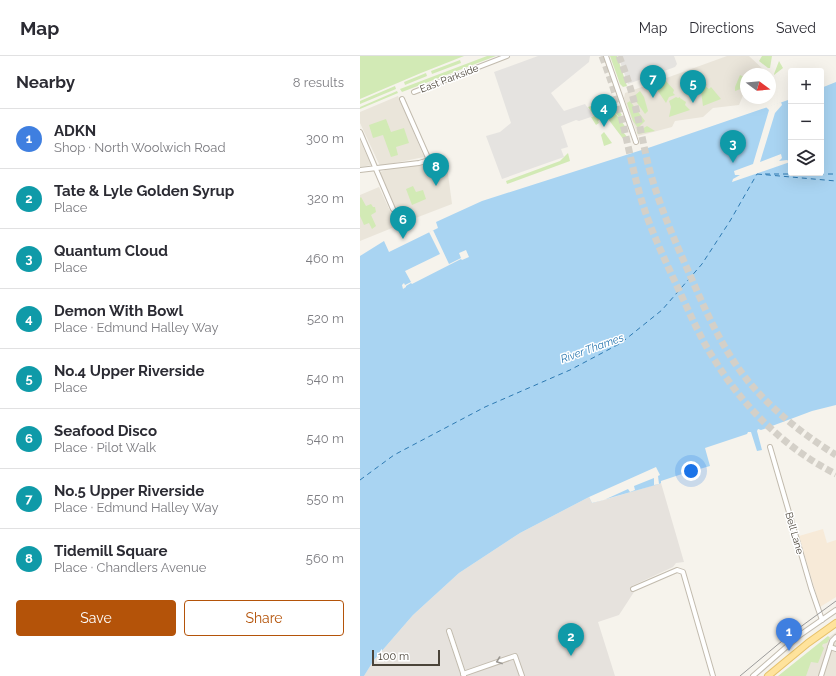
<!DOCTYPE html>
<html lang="en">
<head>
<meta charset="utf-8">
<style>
  :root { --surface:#fff; --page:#f2f2f3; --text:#2b2b33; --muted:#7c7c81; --line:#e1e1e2; --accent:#b45309 }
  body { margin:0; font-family:Raleway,sans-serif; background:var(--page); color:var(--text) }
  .controls { position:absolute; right:12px; top:12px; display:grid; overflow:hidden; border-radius:4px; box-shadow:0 4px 16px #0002 }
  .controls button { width:36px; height:36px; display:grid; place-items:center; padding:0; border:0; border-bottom:1px solid var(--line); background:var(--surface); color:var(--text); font:20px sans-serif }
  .compass { position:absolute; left:380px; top:12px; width:36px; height:36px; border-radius:50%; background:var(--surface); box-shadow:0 4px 16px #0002; rotate:106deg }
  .scale { position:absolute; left:12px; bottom:10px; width:68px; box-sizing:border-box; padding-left:4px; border:2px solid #4b4439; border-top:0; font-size:11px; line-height:14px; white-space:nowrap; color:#4b4439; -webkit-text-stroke:3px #fff; paint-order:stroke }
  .you { position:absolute; left:331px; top:415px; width:14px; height:14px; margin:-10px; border:3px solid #fff; border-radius:50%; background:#1a73e8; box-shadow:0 0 0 6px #1a73e833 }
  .badge { display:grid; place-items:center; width:26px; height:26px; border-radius:50%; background:var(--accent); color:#fff; font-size:13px; font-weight:700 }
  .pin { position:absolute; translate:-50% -33px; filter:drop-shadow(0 1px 2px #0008) }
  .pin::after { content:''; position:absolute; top:21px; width:14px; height:12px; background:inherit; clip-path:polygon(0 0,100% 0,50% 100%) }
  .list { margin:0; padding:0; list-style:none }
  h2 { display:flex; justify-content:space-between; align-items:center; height:52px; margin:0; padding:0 16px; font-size:17px }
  h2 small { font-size:13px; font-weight:400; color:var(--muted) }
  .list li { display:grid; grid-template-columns:26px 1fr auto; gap:12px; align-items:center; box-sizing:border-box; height:60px; padding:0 16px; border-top:1px solid var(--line) }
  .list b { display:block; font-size:15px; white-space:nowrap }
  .list p { margin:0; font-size:13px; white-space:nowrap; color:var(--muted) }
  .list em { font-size:13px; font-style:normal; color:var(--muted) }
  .actions { display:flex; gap:8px; padding:12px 16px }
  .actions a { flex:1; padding:9px 0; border:1px solid var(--accent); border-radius:4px; text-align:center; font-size:14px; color:var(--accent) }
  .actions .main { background:var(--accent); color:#fff }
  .icon { flex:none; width:22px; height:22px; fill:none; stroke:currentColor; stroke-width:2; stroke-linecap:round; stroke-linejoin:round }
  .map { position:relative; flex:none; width:476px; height:620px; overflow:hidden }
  header { display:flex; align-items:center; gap:24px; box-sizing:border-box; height:56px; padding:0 20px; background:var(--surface); border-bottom:1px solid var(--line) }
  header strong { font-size:19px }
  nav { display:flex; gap:22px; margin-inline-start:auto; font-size:14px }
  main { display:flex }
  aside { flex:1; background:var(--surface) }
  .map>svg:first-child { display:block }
  .residential { fill:#eae5da }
  .commercial { fill:#f7ead8 }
  .industrial { fill:#e6e2dd }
  .green { fill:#d2eab5 }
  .parking { fill:#e5e3e0 }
  .water { fill:#a9d4f2 }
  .pier { fill:#f6f3ec }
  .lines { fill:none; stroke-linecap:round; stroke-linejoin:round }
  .ferry { stroke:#2e7ab2; stroke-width:1; stroke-dasharray:5 4; stroke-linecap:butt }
  .trunk-tunnel { stroke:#d4d0c8; stroke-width:7; stroke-dasharray:7 3.5; stroke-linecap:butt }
  .minor-casing { stroke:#c2bbae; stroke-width:6 }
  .primary-casing { stroke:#e6c16a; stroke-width:8 }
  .minor { stroke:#fff; stroke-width:4 }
  .primary { stroke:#ffe39c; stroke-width:6 }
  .tram { stroke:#9a9a9a; stroke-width:1 }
  .oneway { stroke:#9c9892 }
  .labels { text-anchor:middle; stroke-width:3; stroke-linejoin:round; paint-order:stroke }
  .street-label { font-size:10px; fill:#4b4439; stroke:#fff }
  .water-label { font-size:11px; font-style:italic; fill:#2e7ab2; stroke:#fff }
</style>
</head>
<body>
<header>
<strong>Map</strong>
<nav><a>Map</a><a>Directions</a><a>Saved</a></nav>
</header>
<main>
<aside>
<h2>Nearby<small>8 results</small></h2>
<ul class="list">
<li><span class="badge" style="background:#3f7fe0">1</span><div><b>ADKN</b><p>Shop · North Woolwich Road</p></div><em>300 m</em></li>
<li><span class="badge" style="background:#0f9aa8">2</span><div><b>Tate &amp; Lyle Golden Syrup</b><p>Place</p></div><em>320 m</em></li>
<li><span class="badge" style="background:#0f9aa8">3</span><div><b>Quantum Cloud</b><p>Place</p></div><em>460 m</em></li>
<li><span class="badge" style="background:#0f9aa8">4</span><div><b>Demon With Bowl</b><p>Place · Edmund Halley Way</p></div><em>520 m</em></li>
<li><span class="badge" style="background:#0f9aa8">5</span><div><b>No.4 Upper Riverside</b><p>Place</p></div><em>540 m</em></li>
<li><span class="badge" style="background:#0f9aa8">6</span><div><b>Seafood Disco</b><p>Place · Pilot Walk</p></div><em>540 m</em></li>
<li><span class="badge" style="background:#0f9aa8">7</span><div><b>No.5 Upper Riverside</b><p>Place · Edmund Halley Way</p></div><em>550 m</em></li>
<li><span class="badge" style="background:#0f9aa8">8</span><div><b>Tidemill Square</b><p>Place · Chandlers Avenue</p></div><em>560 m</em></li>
</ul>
<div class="actions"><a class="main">Save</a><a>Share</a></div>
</aside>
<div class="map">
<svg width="476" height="620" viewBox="0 0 476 620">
  <rect width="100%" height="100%" fill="#f6f3ec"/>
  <g class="residential">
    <path d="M367,0H389L405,15L406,18H386V36L384,37L379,49L353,52L343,61L315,65L312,71L278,80L264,42L265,37Z"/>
    <path d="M38,40L64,101L20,110L0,67V56Z"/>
    <path d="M0,84L11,109L0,111Z"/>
    <path d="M86,103L92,148L40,168L20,116L28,113L59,109Z"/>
    <path d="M19,131L37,170L0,185V139Z"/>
    <path d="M476,576V620H419L454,592Z"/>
  </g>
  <path class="commercial" d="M463,473L467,487L476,484V541L460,551L439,480Z"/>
  <path class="industrial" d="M301,427L324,506L316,507L313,511L272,530L274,536L259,559L238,566L255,620H4L14,604L53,559L99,517L160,477L229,441L244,444Z"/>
  <g class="green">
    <path d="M0,0H104L61,17L0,43Z"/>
    <path d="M127,0H136L42,36L40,33Z"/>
    <path d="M250,0H257L267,30L263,31L260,28Z"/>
    <path d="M402,0H412L410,12H408L399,5Z"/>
    <path d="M100,4L101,7L72,18L71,15Z"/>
    <path d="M419,5L423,12L414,19V18Z"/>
    <path d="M336,16L342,21L347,29L345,30L349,33L351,31L361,43L343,50L341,35L339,37L327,22Z"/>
    <path d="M66,17L67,20L45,29L44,26Z"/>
    <path d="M380,19L386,22V31L375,35V31Z"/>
    <path d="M306,25L314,34L313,37L315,39L309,41L306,47L296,32Z"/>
    <path d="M35,30L36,33L0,48V45Z"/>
    <path d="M37,35L38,37L0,53V51Z"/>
    <path d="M280,35L284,41L288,55L285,58L273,41Z"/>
    <path d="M316,41L318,42L320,41V42L326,46L325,49L330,54L309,61L311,51L309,45Z"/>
    <path d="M252,45L262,59L259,61L250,50L267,73L263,76L268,82L264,84L239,51L243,48L245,50Z"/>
    <path d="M270,45L285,65L278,72L273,65L267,47Z"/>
    <path d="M231,50L240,63L238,65L239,67L236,69L231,61L234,60L228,51Z"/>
    <path d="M26,63L31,76L44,72L49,87L36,91L38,99L31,101L23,79L13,82L9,69Z"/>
    <path d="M287,70L295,75L278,78L277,76Z"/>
    <path d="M244,76L252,87L244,90L241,79Z"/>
    <path d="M208,97L210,105L147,128L146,125L200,105Z"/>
    <path d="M53,130L56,136L63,134L66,143L52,149L46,133Z"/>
    <path d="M1,141L6,150L11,148L13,151H15L16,156L11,159L16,170L12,173L9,167L4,169L0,160V142Z"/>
    <path d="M468,580L470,582L467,587L463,588L462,590L464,592L458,607L451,606L446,620H418Z"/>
  </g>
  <g class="parking">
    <path d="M178,0H230L229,6L191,37L204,55L225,48L234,60L219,65L216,64L201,70L208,91L201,93L204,101L142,123L126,80L140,76L151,67L134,16Z"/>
    <path d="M258,0H314L317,8L315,11L268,28Z"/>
  </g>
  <path class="water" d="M476,26V349L452,355L401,374L398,373L397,375L402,394L397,395L391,376H388L387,378L345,392L350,410L319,419L301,425V427L299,428L232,447L229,441L160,477L99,517L53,559L14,604L4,620H0V200L24,185L29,196L78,172L76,166L122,145L291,91L431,43V117H461V32Z"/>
  <g class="pier">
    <path d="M421,46L422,49L415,57L400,106L421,98L422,102L419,105L427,104L430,106L372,126L373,123L380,119H375L374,115L393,108L409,54L406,51Z"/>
    <path d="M73,174L89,208L101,202L99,197L106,194L109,201L102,204L101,203L52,228L51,227L46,230V231L43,233L42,229L44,227L45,229L51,226L45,215L80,198L69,176Z"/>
    <path d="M296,411L300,419L298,420L299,428L294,429V422L274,430L275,434L270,436L268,433L244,444L232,447L229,441Z"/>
  </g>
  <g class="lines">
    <g class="ferry">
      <path d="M397,118L476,125"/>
      <path d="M405,118H476"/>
      <path d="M0,424L34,399L125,351L210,314L261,287L302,254L342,208L370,165L397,118"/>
    </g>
    <g class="trunk-tunnel">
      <path d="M242,0C250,21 257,42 262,64C269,92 274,121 283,149C292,177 305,204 317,230C329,255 339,280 354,303C383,351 426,393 476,418"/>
      <path d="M259,0C263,10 267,21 270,31C278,57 282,83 288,108C298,147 314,183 330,219C346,256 363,294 388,325C413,355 444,379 476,399"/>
    </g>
    <defs>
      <g id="minor">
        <path d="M246,0L276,86"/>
        <path d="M54,36L147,0"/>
        <path d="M0,76L33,153"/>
        <path d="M0,114L59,107L69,104L42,43"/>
        <path d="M410,391L451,532L462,564"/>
        <path d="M273,533L317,514L323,516L353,620"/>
        <path d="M89,575L104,620"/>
        <path d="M470,591L476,593"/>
        <path d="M103,618L155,600L162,620"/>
        <path d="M393,620L440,579L476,554"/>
        <path d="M461,620L472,585L476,581"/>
      </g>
      <path id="primary" d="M408,620L448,587L476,567"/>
    </defs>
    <use href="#minor" class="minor-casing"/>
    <use href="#primary" class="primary-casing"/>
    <use href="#minor" class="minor"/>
    <use href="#primary" class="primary"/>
    <path class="tram" d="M380,620L428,580L476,545"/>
  </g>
  <defs><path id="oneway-chevron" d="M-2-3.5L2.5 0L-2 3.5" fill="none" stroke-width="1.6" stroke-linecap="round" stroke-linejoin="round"/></defs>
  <use class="oneway" href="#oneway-chevron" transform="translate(139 605) rotate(160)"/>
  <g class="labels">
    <g class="street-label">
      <text transform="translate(89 22) rotate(-21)" y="4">East Parkside</text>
      <text transform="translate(435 477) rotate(74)" y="4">Bell Lane</text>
    </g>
    <g class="water-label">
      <text transform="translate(232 292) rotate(-20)" y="4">River Thames</text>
    </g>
  </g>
</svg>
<div class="controls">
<button>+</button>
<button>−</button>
<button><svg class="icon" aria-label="layers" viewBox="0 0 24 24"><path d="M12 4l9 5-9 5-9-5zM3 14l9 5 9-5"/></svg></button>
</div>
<svg class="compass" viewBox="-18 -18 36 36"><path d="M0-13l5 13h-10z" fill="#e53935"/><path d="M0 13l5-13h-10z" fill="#7c7c81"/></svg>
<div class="scale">100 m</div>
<div class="you"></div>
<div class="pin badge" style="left:429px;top:595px;background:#3f7fe0">1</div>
<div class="pin badge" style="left:211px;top:600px;background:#0f9aa8">2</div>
<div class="pin badge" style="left:373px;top:107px;background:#0f9aa8">3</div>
<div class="pin badge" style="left:244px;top:71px;background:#0f9aa8">4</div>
<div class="pin badge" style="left:333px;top:47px;background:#0f9aa8">5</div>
<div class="pin badge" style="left:43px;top:183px;background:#0f9aa8">6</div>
<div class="pin badge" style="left:293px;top:42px;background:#0f9aa8">7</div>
<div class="pin badge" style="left:76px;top:130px;background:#0f9aa8">8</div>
</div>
</main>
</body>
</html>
